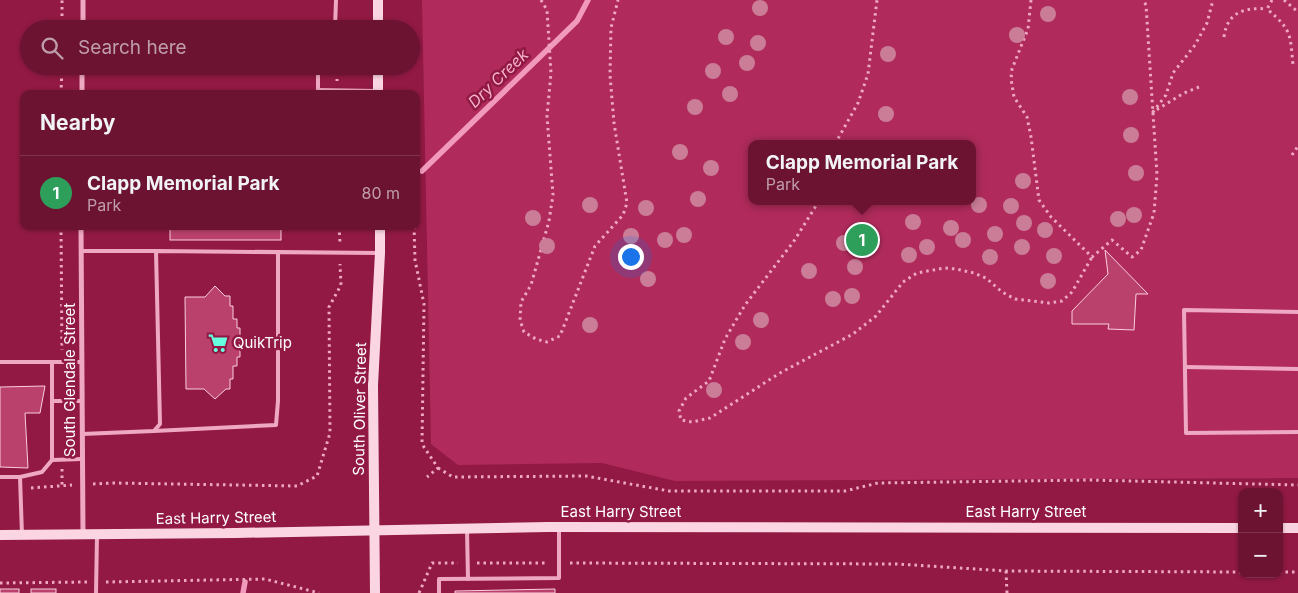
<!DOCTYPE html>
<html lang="en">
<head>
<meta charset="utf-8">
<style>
  :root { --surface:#6d1332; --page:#721c3a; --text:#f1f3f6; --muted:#bf9eac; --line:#7f324d; --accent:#d6ab8b }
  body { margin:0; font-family:Inter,sans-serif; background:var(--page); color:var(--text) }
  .controls { position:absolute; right:15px; bottom:15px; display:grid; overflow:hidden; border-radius:10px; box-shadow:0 1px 4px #0004 }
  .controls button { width:45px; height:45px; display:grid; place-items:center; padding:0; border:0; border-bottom:1px solid var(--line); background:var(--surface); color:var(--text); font:25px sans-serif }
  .you { position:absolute; left:630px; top:256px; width:18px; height:18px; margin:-12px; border:4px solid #fff; border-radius:50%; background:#1a73e8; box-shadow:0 0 0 8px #1a73e833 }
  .badge { display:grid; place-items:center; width:32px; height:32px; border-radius:50%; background:var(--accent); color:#fff; font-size:16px; font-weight:700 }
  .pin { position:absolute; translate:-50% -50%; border:2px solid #fff; box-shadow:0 1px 5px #0006 }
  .popup { position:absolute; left:748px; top:140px; width:228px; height:65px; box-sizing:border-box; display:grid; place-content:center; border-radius:10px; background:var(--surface); filter:drop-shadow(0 1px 4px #0005); font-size:16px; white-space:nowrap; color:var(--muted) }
  .popup b { font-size:19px; color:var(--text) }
  .popup::after { content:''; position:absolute; left:50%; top:100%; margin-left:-10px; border:10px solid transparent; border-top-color:var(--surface) }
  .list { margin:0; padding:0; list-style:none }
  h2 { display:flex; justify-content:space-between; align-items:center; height:65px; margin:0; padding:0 20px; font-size:21px }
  h2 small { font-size:16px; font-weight:400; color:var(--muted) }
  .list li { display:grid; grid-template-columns:32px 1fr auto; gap:15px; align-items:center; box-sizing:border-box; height:75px; padding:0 20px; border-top:1px solid var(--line) }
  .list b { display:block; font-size:19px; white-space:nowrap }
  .list p { margin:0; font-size:16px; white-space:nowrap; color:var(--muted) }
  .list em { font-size:16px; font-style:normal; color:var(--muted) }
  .icon { flex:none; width:28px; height:28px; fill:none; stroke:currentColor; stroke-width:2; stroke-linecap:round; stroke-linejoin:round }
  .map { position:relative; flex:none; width:1298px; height:593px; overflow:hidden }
  .search { position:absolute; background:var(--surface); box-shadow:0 1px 4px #0004; left:20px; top:20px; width:400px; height:55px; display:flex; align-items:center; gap:12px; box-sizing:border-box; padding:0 18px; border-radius:28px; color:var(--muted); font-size:19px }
  .panel { position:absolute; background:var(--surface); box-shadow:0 1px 4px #0004; left:20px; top:90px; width:400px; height:140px; border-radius:10px }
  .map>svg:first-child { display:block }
  .green { fill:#b02b5b; fill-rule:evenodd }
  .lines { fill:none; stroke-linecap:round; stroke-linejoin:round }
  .stream { stroke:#f29abb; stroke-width:5.5 }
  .building { fill:#b9416c; stroke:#fbcede }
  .path { stroke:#efa8c2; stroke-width:3; stroke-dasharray:2.5 4; stroke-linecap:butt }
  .lane { stroke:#efa8c2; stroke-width:4 }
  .street { stroke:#efa8c2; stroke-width:5 }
  .secondary { stroke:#fbd5e2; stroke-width:10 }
  .tree { fill:#cb7d98 }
  .labels { text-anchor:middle; stroke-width:5; stroke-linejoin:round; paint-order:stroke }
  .poi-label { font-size:15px; fill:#fff; stroke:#911943; text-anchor:start }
  .street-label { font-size:15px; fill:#fff; stroke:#911943 }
  .water-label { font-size:16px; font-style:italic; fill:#f6b4cc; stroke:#911943 }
</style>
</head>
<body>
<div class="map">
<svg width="1298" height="593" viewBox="0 0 1298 593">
  <rect width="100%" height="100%" fill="#911943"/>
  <path class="green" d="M422,0H1298V478L675,481L602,463L458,465L431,444ZM752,144H972V201H752Z"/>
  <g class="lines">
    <g class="stream">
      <path d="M422,171L577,21L588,0"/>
      <path d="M243,593L245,582"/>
    </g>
  </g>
  <g class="building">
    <rect x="170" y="226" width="111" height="14"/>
    <path d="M1105,250L1148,294H1136L1134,330L1108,329L1109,324H1072V311L1108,274Z"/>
    <path d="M215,286L225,296H230V306H233V319H237V328H240V357H237V366H233V379H230V389H226L215,399L204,389H186L185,297H205Z"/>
    <path d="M45,386L40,413H25L28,468L0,467V387Z"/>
    <rect x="0" y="589" width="19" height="4"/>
    <rect x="31" y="589" width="25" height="4"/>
    <path d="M555,589V593H455V591Z"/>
  </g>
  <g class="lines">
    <g class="path">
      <path d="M541,0L547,10L551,73L547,116L553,195L549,221L531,285L521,302L520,320L524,332L536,339L547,342L560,336L595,246L623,215L627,203L614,123L610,75L611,28L618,0"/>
      <path d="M1031,0L1028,29L1012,69L1011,79L1014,97L1027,117L1031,137L1039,200L1051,217L1092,257L1112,240L1132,257L1141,250L1154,213L1157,175L1146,5L1143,0"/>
      <path d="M1272,0L1267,9C1292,30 1290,34 1293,65"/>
      <path d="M1284,0L1298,12"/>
      <path d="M62,29V0"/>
      <path d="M1224,37C1227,12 1245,7 1267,9"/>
      <path d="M337,66V81"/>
      <path d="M1199,87L1184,93L1153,112L1166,95L1173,73L1195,45L1207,23L1213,0"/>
      <path d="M61,94L62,66"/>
      <path d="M835,144L858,103L868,74L877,0"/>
      <path d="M1292,155L1298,146"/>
      <path d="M819,201L794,241L745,305L725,339L709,381L686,398L679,411L681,420L692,422L710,418L780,373L853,334L876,316L903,282L917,273L944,268L956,269L974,273L986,278L1002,292L1015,299L1049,303L1062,301L1072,292L1092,257"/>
      <path d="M61,226L62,350"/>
      <path d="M339,226L340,243"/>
      <path d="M414,226L415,260L424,304L422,444L438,468L427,477"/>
      <path d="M438,468L453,477L586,476L669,491H845L878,483L1089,480L1298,485"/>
      <path d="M62,469V486"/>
      <path d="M93,484L112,483L297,486L317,476L330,433L329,307L341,285L340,264"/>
      <path d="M31,488L72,485"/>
      <path d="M477,563H548"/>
      <path d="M570,563L897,564L1006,571L1242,572"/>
      <path d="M1006,571L1007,593"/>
      <path d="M1279,572H1298"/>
      <path d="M106,582L265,579L319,593"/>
      <path d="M0,583L87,582"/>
      <path d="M419,593L432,563H458"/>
    </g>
    <g class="lane">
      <path d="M335,29L336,0"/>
      <path d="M318,66V90"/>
      <path d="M318,94V90L376,91"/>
      <path d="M81,251H156"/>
      <path d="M1298,312L1184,310L1186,433L1298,432"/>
      <path d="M0,362H82"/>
      <path d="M52,362V401"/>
      <path d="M1185,367L1298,369"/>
      <path d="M82,401H52V460L82,459"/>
      <path d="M154,431L276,425L278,401V252"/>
      <path d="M82,434L154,431L160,424L156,251L380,253"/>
      <path d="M0,477H20L22,535"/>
      <path d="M20,477L42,472L52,460"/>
      <path d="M467,529L468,579"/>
      <path d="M96,593L97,536"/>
      <path d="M439,593V579L559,578V527"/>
    </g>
    <g class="street">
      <path d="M83,29V0"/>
      <path d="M82,94V66"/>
      <path d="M81,226L83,534"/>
    </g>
    <g class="secondary">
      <path d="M378,0V29"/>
      <path d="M378,66V94"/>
      <path d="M1279,528H1298"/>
      <path d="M0,535L236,533L548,527L1242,528"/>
      <path d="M375,593L373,385L380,253V226"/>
    </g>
  </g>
  <g class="tree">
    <circle cx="760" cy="8" r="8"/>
    <circle cx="1048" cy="14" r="8"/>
    <circle cx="1017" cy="35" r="8"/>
    <circle cx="726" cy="37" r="8"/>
    <circle cx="758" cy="43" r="8"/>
    <circle cx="888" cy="54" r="8"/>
    <circle cx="747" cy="63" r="8"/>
    <circle cx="713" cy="71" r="8"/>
    <circle cx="730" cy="94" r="8"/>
    <circle cx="1130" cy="97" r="8"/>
    <circle cx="695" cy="107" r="8"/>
    <circle cx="886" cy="114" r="8"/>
    <circle cx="1131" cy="135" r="8"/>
    <circle cx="680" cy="152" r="8"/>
    <circle cx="711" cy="168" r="8"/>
    <circle cx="1136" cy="173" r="8"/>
    <circle cx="1023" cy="181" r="8"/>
    <circle cx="698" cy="199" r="8"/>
    <circle cx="590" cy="205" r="8"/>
    <circle cx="979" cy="205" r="8"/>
    <circle cx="1011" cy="206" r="8"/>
    <circle cx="646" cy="208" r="8"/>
    <circle cx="1134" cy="215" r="8"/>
    <circle cx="533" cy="218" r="8"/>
    <circle cx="1118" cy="219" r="8"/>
    <circle cx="913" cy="222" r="8"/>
    <circle cx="1024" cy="223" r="8"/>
    <circle cx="951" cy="228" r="8"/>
    <circle cx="1045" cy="230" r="8"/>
    <circle cx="995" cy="234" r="8"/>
    <circle cx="684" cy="235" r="8"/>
    <circle cx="631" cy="236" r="8"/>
    <circle cx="665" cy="240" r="8"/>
    <circle cx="963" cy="240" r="8"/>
    <circle cx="861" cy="242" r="8"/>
    <circle cx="844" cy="243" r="8"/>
    <circle cx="547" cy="246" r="8"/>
    <circle cx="927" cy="247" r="8"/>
    <circle cx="1022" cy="247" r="8"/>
    <circle cx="909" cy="255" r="8"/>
    <circle cx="1054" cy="256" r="8"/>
    <circle cx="990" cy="257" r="8"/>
    <circle cx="855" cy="267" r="8"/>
    <circle cx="809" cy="271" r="8"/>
    <circle cx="648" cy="279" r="8"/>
    <circle cx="1048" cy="281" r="8"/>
    <circle cx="852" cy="296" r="8"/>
    <circle cx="833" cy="299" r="8"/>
    <circle cx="761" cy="320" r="8"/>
    <circle cx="590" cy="325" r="8"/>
    <circle cx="743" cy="342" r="8"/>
    <circle cx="714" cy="390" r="8"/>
  </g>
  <defs>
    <symbol id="supermarket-bare" viewBox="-9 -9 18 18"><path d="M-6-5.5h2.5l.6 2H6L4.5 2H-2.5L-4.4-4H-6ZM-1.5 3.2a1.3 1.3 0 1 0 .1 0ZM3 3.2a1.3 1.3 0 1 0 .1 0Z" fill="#66ffe0" stroke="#911943" stroke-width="2.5" paint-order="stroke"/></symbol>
  </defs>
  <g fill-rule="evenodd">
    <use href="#supermarket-bare" x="204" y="329" width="28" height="28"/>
  </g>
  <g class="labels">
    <g class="poi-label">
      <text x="233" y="348">QuikTrip</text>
    </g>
    <g class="street-label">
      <text transform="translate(70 380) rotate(-90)" y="5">South Glendale Street</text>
      <text transform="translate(360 409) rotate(-89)" y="5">South Oliver Street</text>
      <text x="621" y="517">East Harry Street</text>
      <text x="1026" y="517">East Harry Street</text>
      <text transform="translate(216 518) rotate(-1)" y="5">East Harry Street</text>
    </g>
    <g class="water-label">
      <text transform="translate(498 78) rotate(-44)" y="6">Dry Creek</text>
    </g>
  </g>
</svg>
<div class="controls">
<button>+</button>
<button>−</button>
</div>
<div class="you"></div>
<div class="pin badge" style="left:862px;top:240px;background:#2e9e5b">1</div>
<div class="popup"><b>Clapp Memorial Park</b>Park</div>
<div class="search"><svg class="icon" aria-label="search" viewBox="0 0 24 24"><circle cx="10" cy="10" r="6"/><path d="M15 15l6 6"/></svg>Search here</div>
<section class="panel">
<h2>Nearby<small></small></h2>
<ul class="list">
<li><span class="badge" style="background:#2e9e5b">1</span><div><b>Clapp Memorial Park</b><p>Park</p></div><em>80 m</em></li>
</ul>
</section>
</div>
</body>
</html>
